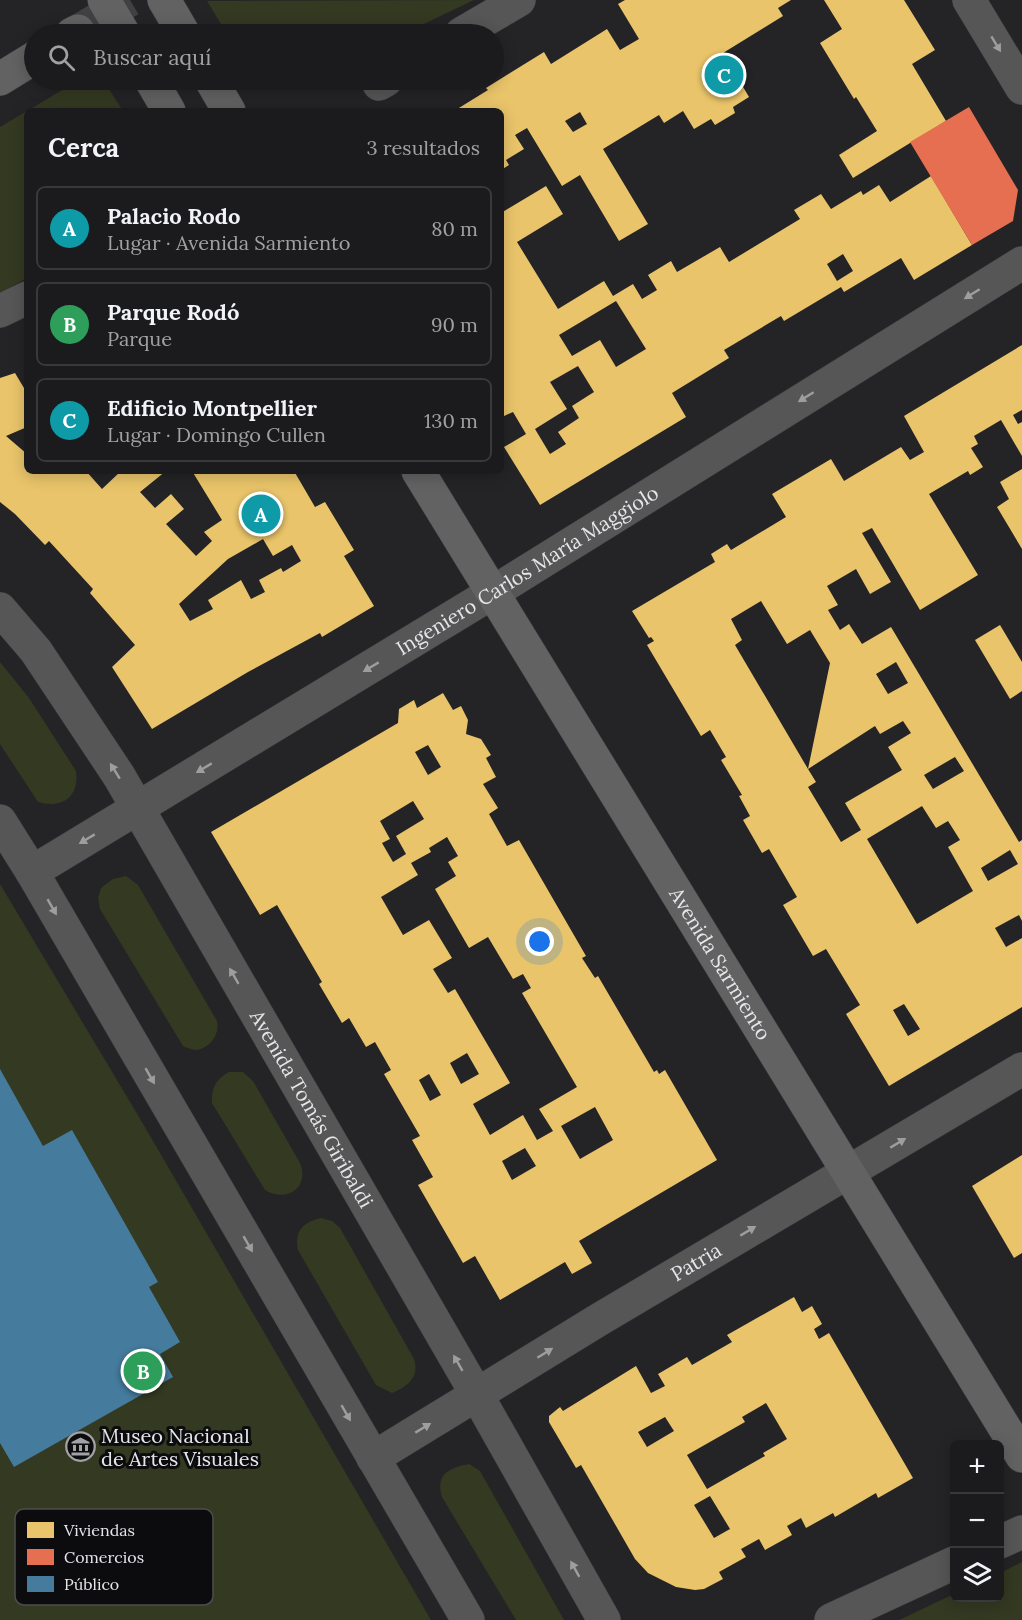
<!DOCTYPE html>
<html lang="es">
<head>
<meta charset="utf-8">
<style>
  :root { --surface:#1b1a1c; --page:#242325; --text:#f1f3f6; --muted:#a0a1a3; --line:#39383b; --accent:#ea580c }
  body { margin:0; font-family:Lora,serif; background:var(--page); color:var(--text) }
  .controls { position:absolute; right:18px; bottom:18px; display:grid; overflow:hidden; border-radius:9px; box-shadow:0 3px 15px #0003 }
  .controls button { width:54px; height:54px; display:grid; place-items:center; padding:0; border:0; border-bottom:2px solid var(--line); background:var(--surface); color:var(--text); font:30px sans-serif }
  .you { position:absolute; left:540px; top:942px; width:21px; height:21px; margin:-15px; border:4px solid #fff; border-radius:50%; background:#1a73e8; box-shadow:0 0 0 9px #1a73e833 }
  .badge { display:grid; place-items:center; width:39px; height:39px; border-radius:50%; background:var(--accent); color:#fff; font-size:20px; font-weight:700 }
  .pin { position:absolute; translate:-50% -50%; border:3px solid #fff; box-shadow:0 2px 6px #0006 }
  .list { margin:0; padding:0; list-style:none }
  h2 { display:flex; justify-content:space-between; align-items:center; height:78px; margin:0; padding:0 24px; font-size:26px }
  h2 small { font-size:20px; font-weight:400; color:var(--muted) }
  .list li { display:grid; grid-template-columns:39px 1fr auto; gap:18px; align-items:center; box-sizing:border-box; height:84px; margin:0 12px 12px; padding:0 12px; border:2px solid var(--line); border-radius:9px }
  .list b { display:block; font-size:22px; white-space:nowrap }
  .list p { margin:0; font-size:20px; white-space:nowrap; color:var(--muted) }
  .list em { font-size:20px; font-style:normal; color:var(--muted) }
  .icon { flex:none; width:33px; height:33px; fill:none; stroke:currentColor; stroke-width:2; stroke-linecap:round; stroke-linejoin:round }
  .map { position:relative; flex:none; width:1022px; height:1620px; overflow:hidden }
  .search { position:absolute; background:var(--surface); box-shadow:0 3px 15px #0003; left:24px; top:24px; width:480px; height:66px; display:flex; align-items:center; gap:15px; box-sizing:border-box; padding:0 21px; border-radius:33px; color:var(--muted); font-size:22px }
  .panel { position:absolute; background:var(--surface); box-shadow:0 3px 15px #0003; left:24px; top:108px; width:480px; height:366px; border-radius:9px }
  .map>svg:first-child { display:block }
  .green { fill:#343922 }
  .homes { fill:#e9c46a; fill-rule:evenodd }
  .shops { fill:#e76f51 }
  .public { fill:#457b9d }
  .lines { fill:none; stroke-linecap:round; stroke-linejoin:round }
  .secondary-tunnel { stroke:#414043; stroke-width:33; stroke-dasharray:33 16; stroke-linecap:butt }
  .street-casing { stroke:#3f3f41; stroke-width:34 }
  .secondary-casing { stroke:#3f3f41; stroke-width:34 }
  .street { stroke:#575656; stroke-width:33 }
  .secondary { stroke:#626262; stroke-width:33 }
  .secondary-bridge-casing { stroke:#3f3f41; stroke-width:34; stroke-linecap:butt }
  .secondary-bridge { stroke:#626262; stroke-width:33 }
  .oneway { fill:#9e9ea0 }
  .labels { text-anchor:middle; stroke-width:6; stroke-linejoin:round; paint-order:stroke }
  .street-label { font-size:20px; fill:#e6e5ea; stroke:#0c0c0e }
  .poi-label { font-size:20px; fill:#e6e5ea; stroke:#0c0c0e; text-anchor:start }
  .key { fill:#0c0c0e; stroke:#4d4d50; stroke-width:1.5 }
  .key-label { font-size:16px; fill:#e6e5ea }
</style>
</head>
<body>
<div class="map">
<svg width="1022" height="1620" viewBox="0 0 1022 1620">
  <rect width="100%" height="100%" fill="#242326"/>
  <g class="green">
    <path d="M474,0L403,34H227L207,1Z"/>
    <path d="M79,80H103L123,111H27V278L0,293V127Z"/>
    <path d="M272,80H323L296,90Z"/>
    <path d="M0,662L29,698L76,771C80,797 61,809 38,802L0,744Z"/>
    <path d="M126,876L138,885L217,1021C220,1034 211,1047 197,1050C193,1050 187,1048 183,1046L100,909L98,898L101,888L113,879Z"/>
    <path d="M0,884L142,1122L431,1620H0Z"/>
    <path d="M229,1072H243L253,1081L300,1163C310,1188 286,1203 265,1190L212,1103C211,1088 216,1079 229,1072Z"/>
    <path d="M321,1218L332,1221L340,1228L414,1359C420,1377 407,1387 392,1393L376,1385L298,1250C294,1231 303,1222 321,1218Z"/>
    <path d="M469,1464L480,1471L564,1620H516L442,1497C435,1474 449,1468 469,1464Z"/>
    <path d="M1022,1562V1620H899L954,1594V1598H1000V1573Z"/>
  </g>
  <g class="homes">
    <path d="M625,0H791L778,8L783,16L723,53L749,97L733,107L735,113L715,125L711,119L694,129L683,111L664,123L659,115L603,149L648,224L619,241L580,175L562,186L527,128L515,135L524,149L506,160L509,165L501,170V111H454L488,90L486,88L544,52L551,64L607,29L620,50L639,39L618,4ZM580,112L587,124L573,132L565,121Z"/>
    <path d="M824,0H904L935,50L912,64L946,121L853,178L839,155L877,131L856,97L854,99L820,43L842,29Z"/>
    <path d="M931,176L972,245L914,280L901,258L844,292L841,287L784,321L781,316L724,350L729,358L672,393L686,417L540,505L504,447L526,434L513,412L504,416L501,411V213L546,186L563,214L517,242L558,309L604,281L613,296L633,284L642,299L657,290L648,275L671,261L677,272L720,247L729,262L800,219L794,210L821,194L831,209L861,191L863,195L879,185L890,202ZM843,254L853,271L837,281L827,264ZM616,301L646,349L616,367L600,340L572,356L559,335ZM578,366L594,392L572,406L579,418L558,432L566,444L550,454L535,429L567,409L550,382Z"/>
    <path d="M1022,345V410L1013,415L1018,424L1022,422V456L1001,420L974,436L978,444L971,448L983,467L970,475L968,471L929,494L978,575L920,610L872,528L862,533L891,582L870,594L856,569L827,586L838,605L828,610L840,630L849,624L862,644L891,627L1019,842L1022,840V921L1019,915L995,928L1006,947L1022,938V1007L889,1086L846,1014L860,1005L826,949L813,956L783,905L797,897L769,849L762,853L743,820L750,816L739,796L742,795L721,760L726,757L710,730L701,736L647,645L654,641L651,637L649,638L632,611L715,562L711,554L727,544L731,550L786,517L772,494L831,459L844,481L901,447L910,460L924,452L904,416ZM761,601L787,644L810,630L830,663L808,769L875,726L880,734L903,721L911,733L888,747L902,770L845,803L861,830L841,842L808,787L816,782L808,769L735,645L742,640L731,619ZM896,662L908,683L888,694L876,674ZM955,757L964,771L933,789L924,775ZM922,806L936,828L948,821L960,840L948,847L973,891L917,924L867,839ZM1010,850L1018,864L988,881L981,868ZM904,1004L920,1029L908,1036L893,1010Z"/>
    <path d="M15,373L27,393V427L6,436L27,454V471H86L102,489L121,471H166L140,492L155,508L171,494L184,509L166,524L196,556L212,541L204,532L222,520L192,471H294L315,507L325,502L354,550L344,556L374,606L322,637L320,633L248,672L152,729L112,667L135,645L90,593L93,589L49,541L45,545L15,514L0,502V378ZM263,539L273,556L292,545L301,561L283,572L281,568L259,580L265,592L251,599L241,580L208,600L213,609L190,621L179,604L228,559Z"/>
    <path d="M1022,469V549L997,507L1009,499L1000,482Z"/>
    <path d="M1000,625L1022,662V691L1010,699L975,640Z"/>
    <path d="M443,693L453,710L461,706L468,720L466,734L481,739L491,755L486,758L496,777L483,784L498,808L489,814L507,846L519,840L586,956L582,958L595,978L598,976L654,1072L657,1070L659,1074L665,1070L717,1160L579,1241L592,1263L572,1274L565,1262L500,1300L475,1256L463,1263L418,1185L433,1177L412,1140L420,1136L384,1074L391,1070L375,1042L366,1047L349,1018L342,1023L319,984L322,982L277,905L260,915L211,832L398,723L399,709L414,700L417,708ZM428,745L441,767L428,775L415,752ZM413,801L424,819L396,836L406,854L393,862L382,843L390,839L380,821ZM447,837L458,856L448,862L456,876L435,889L469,948L488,937L513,979L523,974L531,988L522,993L577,1087L539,1109L553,1131L537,1140L523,1115L490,1135L473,1104L510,1083L455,989L448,993L433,969L452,958L429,920L403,935L381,897L418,875L411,863L431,852L429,848ZM467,1053L479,1074L461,1084L450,1063ZM429,1074L441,1095L430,1101L419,1080ZM595,1107L613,1140L580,1159L561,1126ZM525,1148L536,1166L512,1180L502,1161Z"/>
    <path d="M1022,1155V1253L1014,1258L972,1186Z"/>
    <path d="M794,1297L802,1312L812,1306L822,1324L814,1329L819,1339L829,1333L913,1478L878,1498L876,1493L835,1517L833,1513L806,1528L801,1518L787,1526L792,1535L765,1550L759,1539L741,1549L746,1557L719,1572L723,1579L704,1589L695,1590L676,1587L648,1573L635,1559L581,1465L576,1468L549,1422V1416L560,1407L563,1411L636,1366L651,1393L665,1386L658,1374L687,1357L692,1365L732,1342L727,1335ZM766,1403L787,1439L763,1453L765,1456L707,1489L687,1455L745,1422L742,1417ZM665,1417L674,1431L647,1447L638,1432ZM710,1496L730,1529L714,1538L694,1505Z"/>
  </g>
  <path class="shops" d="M969,107L1018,190L1013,221L972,245L910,142Z"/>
  <path class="public" d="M0,1069L43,1146L72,1130L158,1282L149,1287L180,1342L160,1354L173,1377L14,1467L0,1443Z"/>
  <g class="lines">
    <path class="secondary-tunnel" d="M78,31L130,0"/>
    <defs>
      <g id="street">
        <path d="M969,0L1022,88"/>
        <path d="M461,34L519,0"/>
        <path d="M379,84L386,80"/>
        <path d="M0,311L27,298"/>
        <path id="s1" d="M0,609L36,651L119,776L477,1395L604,1620"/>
        <path d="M0,821L32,872L468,1620"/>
        <path id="s2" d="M32,872L492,593L1022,263"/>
        <path id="s3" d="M373,1458L600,1319L1022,1069"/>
        <path d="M1000,1542L1022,1532"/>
        <path d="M831,1620L954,1563"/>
      </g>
      <g id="secondary">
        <path d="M164,0L184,34"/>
        <path d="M72,34L78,31"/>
        <path d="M0,79L34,58"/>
        <path d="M151,80L169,111"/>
        <path d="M211,80L229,111"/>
        <path id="s4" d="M418,471L1022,1456"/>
      </g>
    </defs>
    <use href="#street" class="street-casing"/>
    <use href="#secondary" class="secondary-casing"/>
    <use href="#street" class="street"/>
    <use href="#secondary" class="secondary"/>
    <defs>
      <path id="secondary-bridge" d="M104,0L124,34"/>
    </defs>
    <use href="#secondary-bridge" class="secondary-bridge-casing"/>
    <use href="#secondary-bridge" class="secondary-bridge"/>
  </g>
  <defs><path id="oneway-solid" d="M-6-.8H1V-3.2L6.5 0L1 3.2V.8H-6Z" transform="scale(1.5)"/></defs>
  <g class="oneway">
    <use href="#oneway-solid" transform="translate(996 44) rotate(59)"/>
    <use href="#oneway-solid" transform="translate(972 294) rotate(148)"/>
    <use href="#oneway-solid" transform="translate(806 397) rotate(148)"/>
    <use href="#oneway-solid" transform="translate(371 667) rotate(149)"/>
    <use href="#oneway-solid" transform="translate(204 768) rotate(149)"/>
    <use href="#oneway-solid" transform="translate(115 771) rotate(-122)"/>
    <use href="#oneway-solid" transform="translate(87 839) rotate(149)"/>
    <use href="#oneway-solid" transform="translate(52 907) rotate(60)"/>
    <use href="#oneway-solid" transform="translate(234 976) rotate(-120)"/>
    <use href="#oneway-solid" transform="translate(150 1076) rotate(60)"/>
    <use href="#oneway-solid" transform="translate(898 1143) rotate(-31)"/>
    <use href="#oneway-solid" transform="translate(748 1231) rotate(-31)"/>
    <use href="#oneway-solid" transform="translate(248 1244) rotate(60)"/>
    <use href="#oneway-solid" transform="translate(545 1353) rotate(-32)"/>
    <use href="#oneway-solid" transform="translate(458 1363) rotate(-120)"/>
    <use href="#oneway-solid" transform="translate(346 1413) rotate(60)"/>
    <use href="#oneway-solid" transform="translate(423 1428) rotate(-31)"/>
    <use href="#oneway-solid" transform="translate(575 1569) rotate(-119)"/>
  </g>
  <defs>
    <symbol id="museum-ring" viewBox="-11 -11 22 22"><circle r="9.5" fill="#0c0c0e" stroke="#a2a1a5" stroke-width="1.5"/><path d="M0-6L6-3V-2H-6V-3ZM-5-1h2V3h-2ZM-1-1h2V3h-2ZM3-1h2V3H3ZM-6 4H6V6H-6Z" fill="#a2a1a5"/></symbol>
  </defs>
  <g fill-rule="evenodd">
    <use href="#museum-ring" x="64" y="1430" width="33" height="33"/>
  </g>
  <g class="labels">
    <g class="street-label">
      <text dy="7" stroke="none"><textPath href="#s2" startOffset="580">Ingeniero Carlos María Maggiolo</textPath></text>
      <text dy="7" stroke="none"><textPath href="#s4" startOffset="578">Avenida Sarmiento</textPath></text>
      <text dy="7" stroke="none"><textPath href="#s1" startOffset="590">Avenida Tomás Giribaldi</textPath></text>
      <text dy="7" stroke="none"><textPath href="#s3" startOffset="378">Patria</textPath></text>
    </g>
    <g class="poi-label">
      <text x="101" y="1443">Museo Nacional<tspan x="101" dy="23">de Artes Visuales</tspan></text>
    </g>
  </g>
  <rect x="15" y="1509" width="198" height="96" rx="9" class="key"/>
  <rect x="27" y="1522" width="27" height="16" fill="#e9c46a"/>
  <rect x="27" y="1549" width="27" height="16" fill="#e76f51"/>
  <rect x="27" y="1576" width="27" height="16" fill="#457b9d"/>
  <g class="key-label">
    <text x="64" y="1536">Viviendas</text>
    <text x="64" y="1563">Comercios</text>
    <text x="64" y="1590">Público</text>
  </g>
</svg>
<div class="controls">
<button>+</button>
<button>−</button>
<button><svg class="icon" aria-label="layers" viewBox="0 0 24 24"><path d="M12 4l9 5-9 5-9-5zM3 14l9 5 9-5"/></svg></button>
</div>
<div class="you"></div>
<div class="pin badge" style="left:261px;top:514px;background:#0f9aa8">A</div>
<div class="pin badge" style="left:143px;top:1371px;background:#2e9e5b">B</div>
<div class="pin badge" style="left:724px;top:75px;background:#0f9aa8">C</div>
<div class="search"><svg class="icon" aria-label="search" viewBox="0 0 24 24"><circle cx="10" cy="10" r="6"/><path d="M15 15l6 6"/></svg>Buscar aquí</div>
<section class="panel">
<h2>Cerca<small>3 resultados</small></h2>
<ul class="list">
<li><span class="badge" style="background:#0f9aa8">A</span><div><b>Palacio Rodo</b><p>Lugar · Avenida Sarmiento</p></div><em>80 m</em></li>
<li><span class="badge" style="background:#2e9e5b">B</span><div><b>Parque Rodó</b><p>Parque</p></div><em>90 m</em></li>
<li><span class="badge" style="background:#0f9aa8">C</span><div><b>Edificio Montpellier</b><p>Lugar · Domingo Cullen</p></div><em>130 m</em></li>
</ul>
</section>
</div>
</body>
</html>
